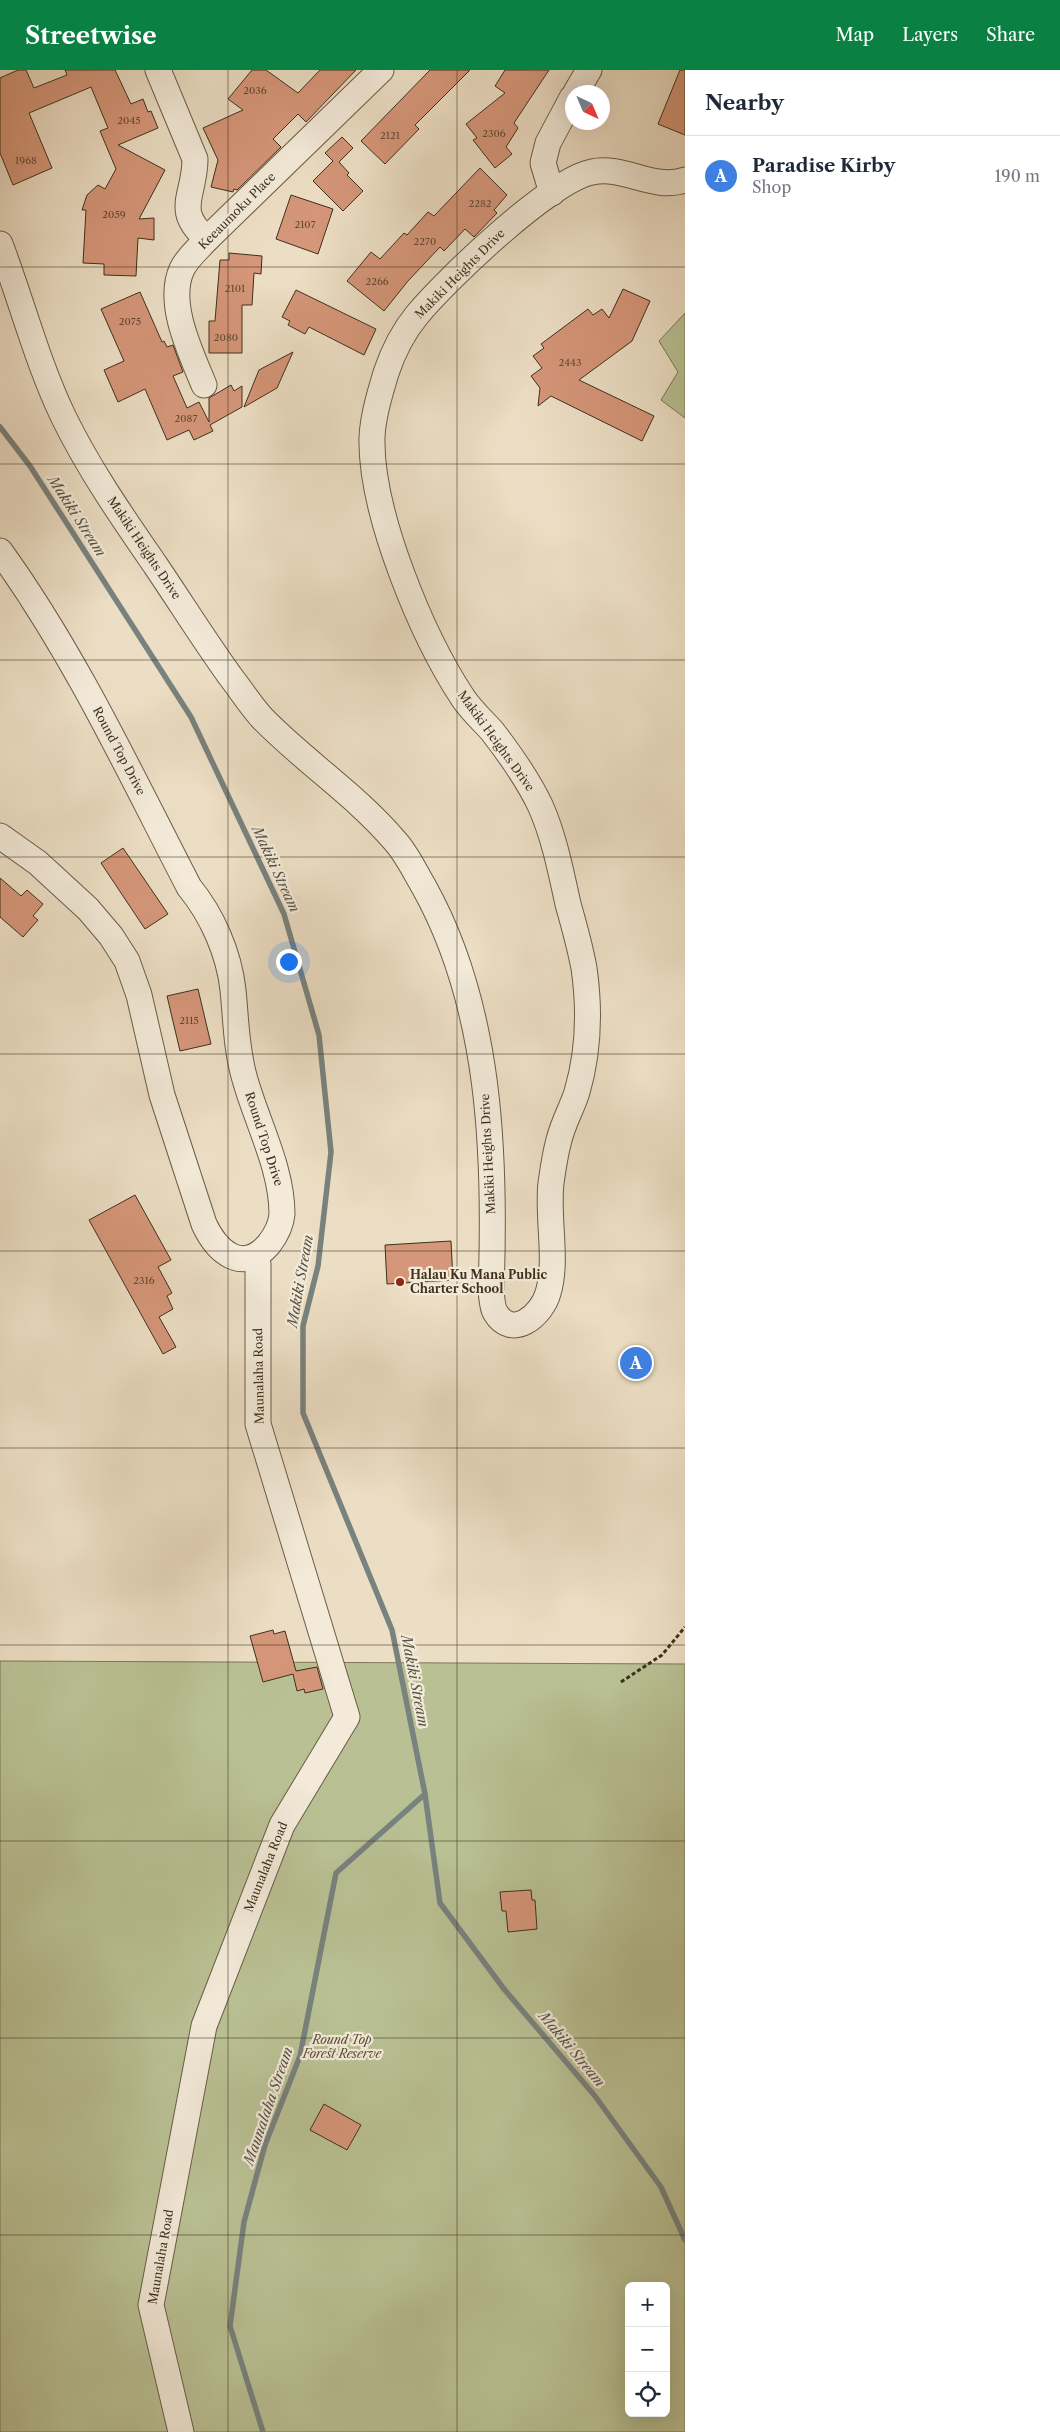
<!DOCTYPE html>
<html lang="en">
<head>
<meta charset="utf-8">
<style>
  :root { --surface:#fff; --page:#f2f2f3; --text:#1f2937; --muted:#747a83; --line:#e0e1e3; --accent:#0b8043 }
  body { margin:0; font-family:"Libre Caslon Text",serif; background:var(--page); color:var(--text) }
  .controls { position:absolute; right:15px; bottom:15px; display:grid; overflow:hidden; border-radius:8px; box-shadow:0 5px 20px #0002 }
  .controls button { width:45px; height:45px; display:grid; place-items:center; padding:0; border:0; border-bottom:1px solid var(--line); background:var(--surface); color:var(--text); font:25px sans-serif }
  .compass { position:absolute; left:565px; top:15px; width:45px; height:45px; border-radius:50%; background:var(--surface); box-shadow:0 5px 20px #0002; rotate:136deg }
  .you { position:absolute; left:288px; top:891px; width:18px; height:18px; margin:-12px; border:4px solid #fff; border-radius:50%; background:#1a73e8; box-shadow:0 0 0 8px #1a73e833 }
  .badge { display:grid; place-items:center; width:32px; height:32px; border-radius:50%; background:var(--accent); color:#fff; font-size:16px; font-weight:700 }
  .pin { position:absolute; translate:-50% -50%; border:2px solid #fff; box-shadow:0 1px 5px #0006 }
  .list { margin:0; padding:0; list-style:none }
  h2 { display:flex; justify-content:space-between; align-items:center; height:65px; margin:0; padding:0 20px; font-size:21px }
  h2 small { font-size:16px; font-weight:400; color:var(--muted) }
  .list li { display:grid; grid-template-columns:32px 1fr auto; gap:15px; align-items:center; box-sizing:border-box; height:80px; padding:0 20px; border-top:1px solid var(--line) }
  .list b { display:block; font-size:19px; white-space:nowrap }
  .list p { margin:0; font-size:16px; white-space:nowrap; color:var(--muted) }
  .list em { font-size:16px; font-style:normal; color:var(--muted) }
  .icon { flex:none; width:28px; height:28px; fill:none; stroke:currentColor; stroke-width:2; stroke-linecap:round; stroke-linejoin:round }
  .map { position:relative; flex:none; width:685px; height:2362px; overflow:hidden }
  header { display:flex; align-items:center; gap:30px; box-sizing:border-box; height:70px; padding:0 25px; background:var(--accent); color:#fff }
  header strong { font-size:24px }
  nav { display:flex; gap:28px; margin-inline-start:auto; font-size:18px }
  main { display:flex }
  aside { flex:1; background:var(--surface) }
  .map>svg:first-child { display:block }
  .green { fill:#b9c194; stroke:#7c7858; fill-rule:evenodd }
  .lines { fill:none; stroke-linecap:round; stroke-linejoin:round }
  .stream { stroke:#78827e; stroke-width:5.5 }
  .building { fill:#d59679; stroke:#3e301d }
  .minor-casing { stroke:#6a5c47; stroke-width:27 }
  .path { stroke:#3e301d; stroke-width:3; stroke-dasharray:4 2.5; stroke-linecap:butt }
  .minor { stroke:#f3ead9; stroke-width:25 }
  .grid { fill:none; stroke:#3e301d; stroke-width:1; stroke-opacity:0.55 }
  .poi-dot { fill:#8f2418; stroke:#f3ead9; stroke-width:2 }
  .labels { text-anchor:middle; stroke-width:4.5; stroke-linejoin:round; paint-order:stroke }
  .number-label { font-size:10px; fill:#644a34 }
  .street-label { font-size:12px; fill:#3e301d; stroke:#f3ead9 }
  .poi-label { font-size:12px; font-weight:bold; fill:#3e301d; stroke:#f3ead9; text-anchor:start }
  .park-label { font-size:12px; font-style:italic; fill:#574d35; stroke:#f3ead9 }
  .water-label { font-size:14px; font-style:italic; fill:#565246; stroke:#f3ead9 }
</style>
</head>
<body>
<header>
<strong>Streetwise</strong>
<nav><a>Map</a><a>Layers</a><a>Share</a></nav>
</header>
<main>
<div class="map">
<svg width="685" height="2362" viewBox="0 0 685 2362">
  <rect width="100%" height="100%" fill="#ecdec4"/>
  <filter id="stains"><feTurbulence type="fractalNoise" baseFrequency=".004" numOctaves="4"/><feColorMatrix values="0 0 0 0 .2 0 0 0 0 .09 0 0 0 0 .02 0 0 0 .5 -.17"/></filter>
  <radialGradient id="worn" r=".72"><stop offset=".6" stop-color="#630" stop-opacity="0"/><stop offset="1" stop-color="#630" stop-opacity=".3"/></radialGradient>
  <g class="green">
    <path d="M685,243V348L661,330L678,302L659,271Z"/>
    <path d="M0,1591L685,1594V2362H0ZM629,2216H666V2343H629Z"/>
  </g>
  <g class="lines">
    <g class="stream">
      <path d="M0,357L30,396L191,647L284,844L319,965L331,1082L318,1196L303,1256V1343L392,1560L425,1724L440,1833L504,1919L595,2026L661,2117L685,2170"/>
      <path d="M263,2362L230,2256L244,2152L265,2075L300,1986L336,1803L425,1724"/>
    </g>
  </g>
  <g class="building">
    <path d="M18,0H26L34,18L67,5L65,0H115L131,34L143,29L148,42L151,41L158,58L118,75L165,100L139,149L154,148V170L138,168L136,206L104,205V194L83,193L86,140H82L87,125L98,115L105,119L116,99L100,61L108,58L91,17L29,43L52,98L13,115L0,83V8Z"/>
    <path d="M252,0H266L298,23L320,0H356L306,52L298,44L273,69L281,77L237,120L234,119L233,122L211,117L218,90L203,58L243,40L228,29Z"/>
    <path d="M430,0H470L415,55L419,59L385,94L361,71Z"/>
    <path d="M505,0H549L514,53L518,58L506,77L512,84L495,98L473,70L477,68L466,54L505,23L495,16Z"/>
    <path d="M680,0H685V65L658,54Z"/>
    <path d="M342,67L353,78L339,92L349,103L347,105L363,121L343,141L313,111L333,91L325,83Z"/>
    <path d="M480,98L507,125L494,140L497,143L474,167L465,159L444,181L440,177L408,211L384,241L347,211L371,182L380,189L404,163L407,165L428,142L434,146Z"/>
    <path d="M291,125L333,139L318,184L276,169Z"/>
    <path d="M229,183L262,186L261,204L254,203L252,235H242V283H209V251H215L220,190H229Z"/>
    <path d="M623,219L650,231L632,271L579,310L654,346L642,371L551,326L538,336L540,318L531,306L542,298L533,286L544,278L541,274L588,239L593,245L602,239L609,248Z"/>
    <path d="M296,220L376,259L364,285L309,257L305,264L288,255L290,251L282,247Z"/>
    <path d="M140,222L162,272L164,271L167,277L173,275L183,302L173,306L187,338L199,332L209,352V328L231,315L234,321L242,316V337L210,355L213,361L194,370L189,360L167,370L145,319L118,332L104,300L124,291L101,239Z"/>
    <path d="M293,282L277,318L244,337L259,300Z"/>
    <path d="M123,778L168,844L145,859L101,793Z"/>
    <path d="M0,808L21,826L27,820L43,834L33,846L38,850L23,867L0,847Z"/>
    <path d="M198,919L211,974L180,981L167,926Z"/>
    <path d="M135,1125L171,1190L158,1197L172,1223L167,1226L173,1239L159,1247L176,1277L163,1284L89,1150Z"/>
    <path d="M451,1171L453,1210L387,1214L385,1175Z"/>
    <path d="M273,1560L274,1564L285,1561L296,1601L317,1597L323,1619L305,1623L304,1619L297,1621L293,1604L263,1612L250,1566Z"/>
    <path d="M531,1820L532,1830H535L537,1859L508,1862L506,1841H502L500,1822Z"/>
    <path d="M324,2034L361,2055L347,2080L310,2060Z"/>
  </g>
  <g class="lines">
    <defs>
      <g id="minor">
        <path d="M158,0L195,89C195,126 173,140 207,169"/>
        <path d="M576,22L589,0"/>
        <path d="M552,123L543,93L548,73L572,28"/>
        <path d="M0,174C22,232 37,292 64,348C90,401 123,448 156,496C181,533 204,570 230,606C241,620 251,636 263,649C305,692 356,725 395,771C407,784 415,802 424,817C491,937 496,1086 491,1221C492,1228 492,1236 495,1242C512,1271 542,1245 548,1223C558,1191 547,1148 551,1113C553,1099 555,1084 559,1070C563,1053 572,1038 577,1022C589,981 590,940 584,898C580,877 574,855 568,834C561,802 554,766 540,735C528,710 509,683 492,661C482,650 471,640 463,628C422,566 370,442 372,367C373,346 380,323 386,303C393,282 403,262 417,245C446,210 550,110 592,102C624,95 653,121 685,110"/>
        <path d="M204,315C191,283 166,233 182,199C187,188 199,178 207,169L381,0"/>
        <path d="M0,481C75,585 130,703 189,817C212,845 229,883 233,920C236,949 236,977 244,1006C256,1051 282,1097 282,1144C281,1156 276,1165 269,1174C243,1205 217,1182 204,1154L162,1025L139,925L127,891L111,866L88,839L38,793L0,766"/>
        <path d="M181,2362L151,2235L204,1956L282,1755L347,1647L258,1354V1194L255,1187"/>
      </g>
    </defs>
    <use href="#minor" class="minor-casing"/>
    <path class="path" d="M621,1612L662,1585L685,1557"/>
    <use href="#minor" class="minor"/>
  </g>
  <path class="grid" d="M228,0V2362M457,0V2362M0,197H685M0,394H685M0,590H685M0,787H685M0,984H685M0,1181H685M0,1378H685M0,1575H685M0,1771H685M0,1968H685M0,2165H685"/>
  <circle class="poi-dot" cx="400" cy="1212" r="5"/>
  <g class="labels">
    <g class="number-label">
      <text x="255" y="24">2036</text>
      <text x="129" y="54">2045</text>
      <text x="494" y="67">2306</text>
      <text x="390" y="69">2121</text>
      <text x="26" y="94">1968</text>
      <text x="480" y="137">2282</text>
      <text x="114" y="148">2059</text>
      <text x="305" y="158">2107</text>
      <text x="425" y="175">2270</text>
      <text x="377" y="215">2266</text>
      <text x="235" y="222">2101</text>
      <text x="130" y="255">2075</text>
      <text x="226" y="271">2080</text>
      <text x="570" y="296">2443</text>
      <text x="186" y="352">2087</text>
      <text x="189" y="954">2115</text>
      <text x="144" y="1214">2316</text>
    </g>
    <g class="street-label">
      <text transform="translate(237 141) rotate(-45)" y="4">Keeaumoku Place</text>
      <text transform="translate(460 204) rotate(-45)" y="4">Makiki Heights Drive</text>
      <text transform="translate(144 478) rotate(56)" y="4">Makiki Heights Drive</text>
      <text transform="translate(496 671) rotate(54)" y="4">Makiki Heights Drive</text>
      <text transform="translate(119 681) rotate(62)" y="4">Round Top Drive</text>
      <text transform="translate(264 1069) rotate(72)" y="4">Round Top Drive</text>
      <text transform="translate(488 1084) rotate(-93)" y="4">Makiki Heights Drive</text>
      <text transform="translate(259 1306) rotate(-91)" y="4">Maunalaha Road</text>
      <text transform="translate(266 1797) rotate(-68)" y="4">Maunalaha Road</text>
      <text transform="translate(161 2187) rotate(-80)" y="4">Maunalaha Road</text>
    </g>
    <g class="poi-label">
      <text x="410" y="1209">Halau Ku Mana Public<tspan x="410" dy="14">Charter School</tspan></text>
    </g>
    <g class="park-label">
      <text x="342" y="1974">Round Top<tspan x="342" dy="14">Forest Reserve</tspan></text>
    </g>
    <g class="water-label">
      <text transform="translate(77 446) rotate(57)" y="5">Makiki Stream</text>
      <text transform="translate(276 799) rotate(65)" y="5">Makiki Stream</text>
      <text transform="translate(300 1211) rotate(-80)" y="5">Makiki Stream</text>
      <text transform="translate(415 1611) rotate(79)" y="5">Makiki Stream</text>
      <text transform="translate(572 1979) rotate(50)" y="5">Makiki Stream</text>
      <text transform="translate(268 2036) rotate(-71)" y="5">Maunalaha Stream</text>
    </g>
  </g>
  <rect width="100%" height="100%" filter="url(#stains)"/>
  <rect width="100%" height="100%" fill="url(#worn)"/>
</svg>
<div class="controls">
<button>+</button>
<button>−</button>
<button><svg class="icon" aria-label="locate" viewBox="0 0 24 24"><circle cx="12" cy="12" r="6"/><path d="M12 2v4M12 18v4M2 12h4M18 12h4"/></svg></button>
</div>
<svg class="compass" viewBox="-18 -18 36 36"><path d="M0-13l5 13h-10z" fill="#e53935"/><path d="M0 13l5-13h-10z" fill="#747a83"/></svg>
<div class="you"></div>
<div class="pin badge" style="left:636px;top:1293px;background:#3f7fe0">A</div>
</div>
<aside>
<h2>Nearby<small></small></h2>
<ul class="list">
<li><span class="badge" style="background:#3f7fe0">A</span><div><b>Paradise Kirby</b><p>Shop</p></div><em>190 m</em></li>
</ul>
</aside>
</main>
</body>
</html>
